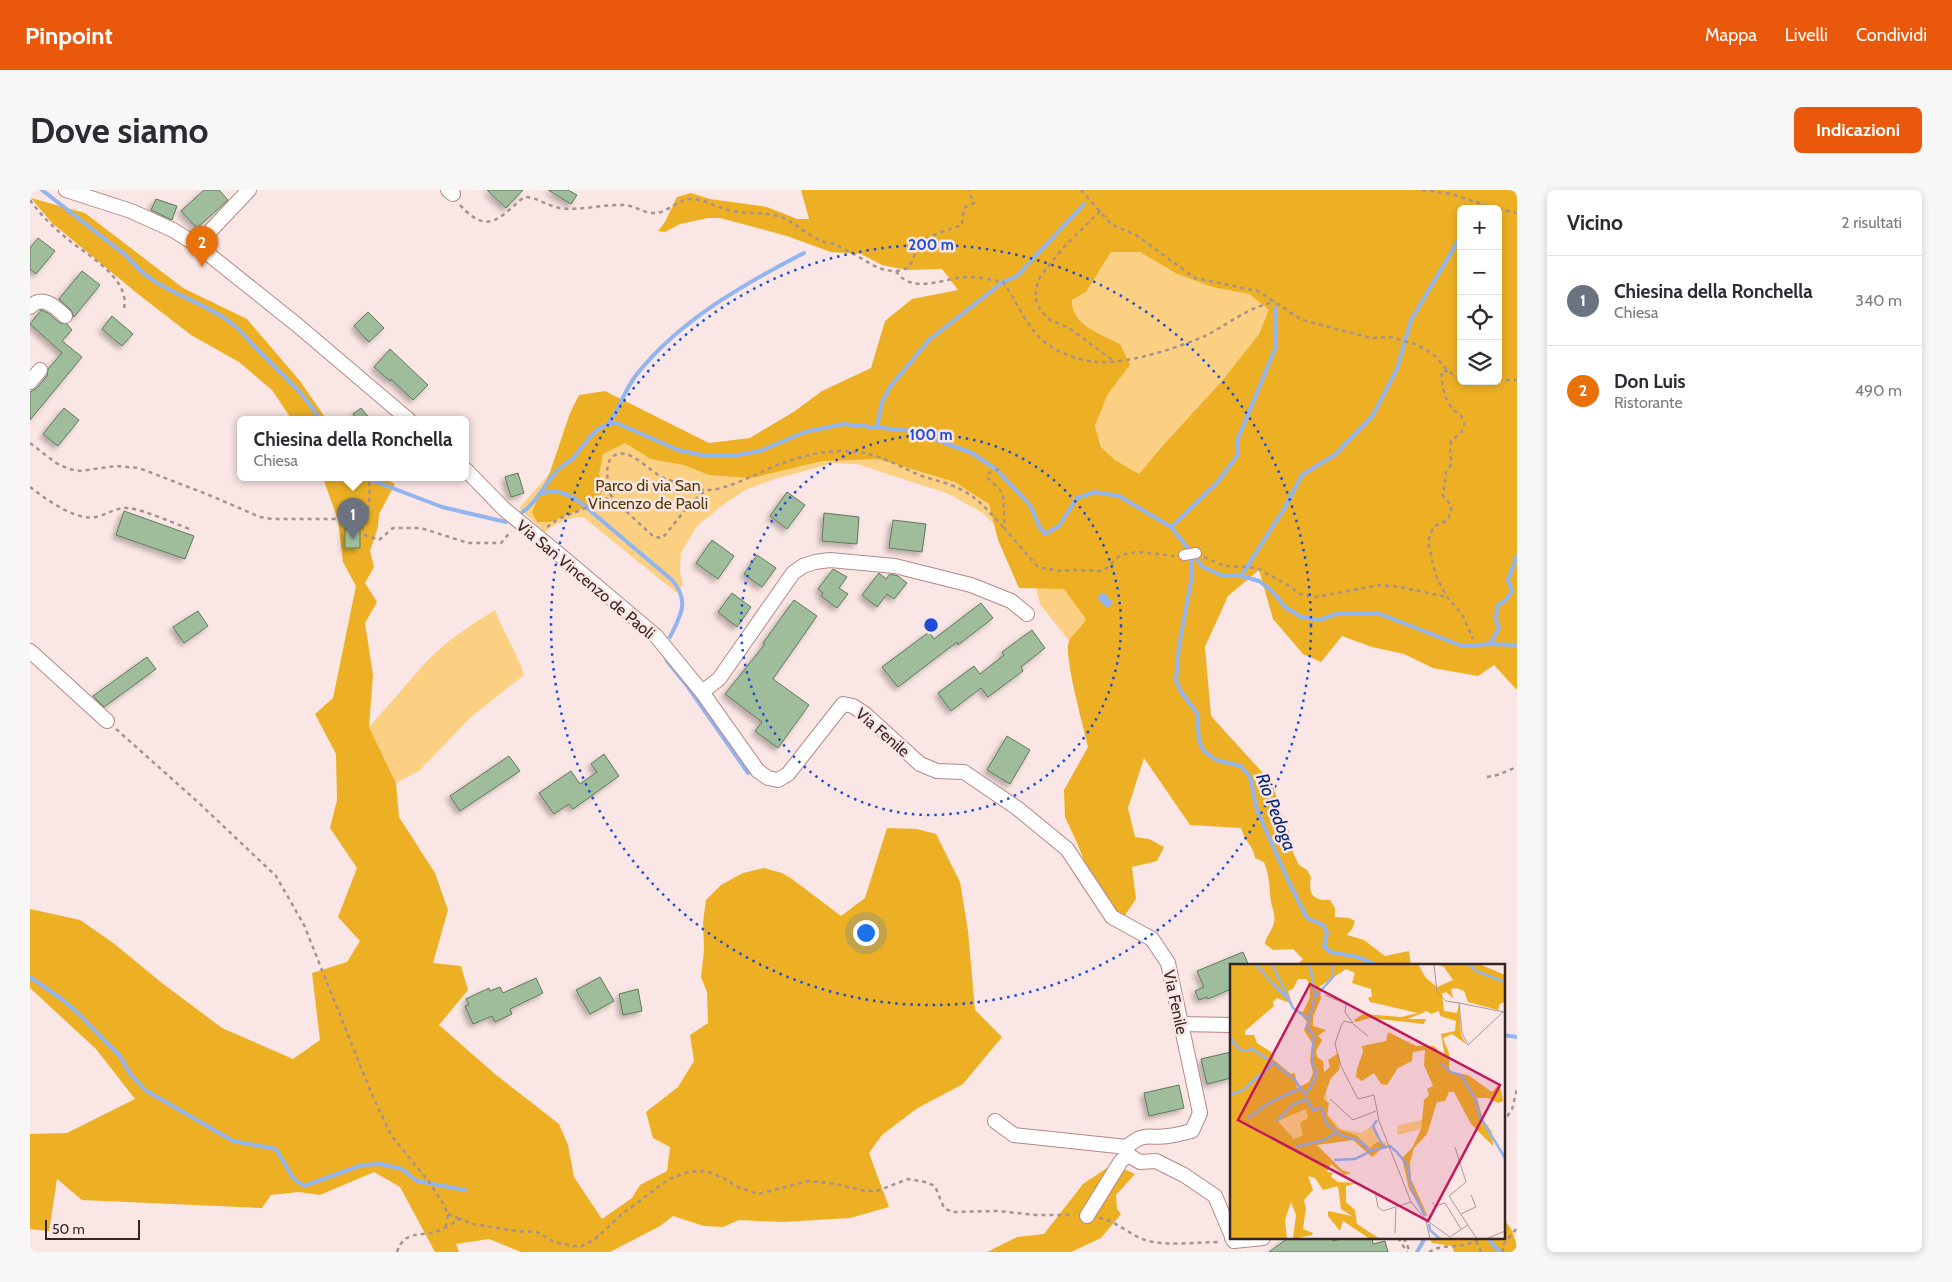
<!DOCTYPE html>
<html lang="it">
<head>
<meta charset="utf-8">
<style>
  :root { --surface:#fff; --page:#f7f7f7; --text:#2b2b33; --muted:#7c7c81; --line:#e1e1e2; --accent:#ea580c }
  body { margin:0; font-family:Cabin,sans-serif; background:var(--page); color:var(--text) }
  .controls { position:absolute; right:15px; top:15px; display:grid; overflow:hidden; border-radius:8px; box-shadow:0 2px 8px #0003 }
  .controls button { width:45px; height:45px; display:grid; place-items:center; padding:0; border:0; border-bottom:1px solid var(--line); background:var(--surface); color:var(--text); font:25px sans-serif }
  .scale { position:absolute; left:15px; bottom:12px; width:95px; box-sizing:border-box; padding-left:5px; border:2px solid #372524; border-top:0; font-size:14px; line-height:18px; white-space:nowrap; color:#372524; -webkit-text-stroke:4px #fae6e4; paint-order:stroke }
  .you { position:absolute; left:835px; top:742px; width:18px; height:18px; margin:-12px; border:4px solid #fff; border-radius:50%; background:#1a73e8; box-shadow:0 0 0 8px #1a73e833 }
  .badge { display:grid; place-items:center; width:32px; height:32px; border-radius:50%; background:var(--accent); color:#fff; font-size:16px; font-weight:700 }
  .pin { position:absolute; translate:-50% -41px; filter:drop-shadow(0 1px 2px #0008) }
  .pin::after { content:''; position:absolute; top:26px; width:18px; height:15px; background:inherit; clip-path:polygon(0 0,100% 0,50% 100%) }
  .popup { position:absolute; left:207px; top:226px; width:232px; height:65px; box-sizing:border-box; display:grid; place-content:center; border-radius:8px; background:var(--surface); filter:drop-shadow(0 1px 4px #0005); font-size:16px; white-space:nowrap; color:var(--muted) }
  .popup b { font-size:19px; color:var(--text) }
  .popup::after { content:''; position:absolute; left:50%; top:100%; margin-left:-10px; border:10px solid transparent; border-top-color:var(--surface) }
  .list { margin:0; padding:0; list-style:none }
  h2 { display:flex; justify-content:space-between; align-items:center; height:65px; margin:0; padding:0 20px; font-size:21px }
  h2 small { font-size:16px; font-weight:400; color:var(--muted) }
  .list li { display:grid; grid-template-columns:32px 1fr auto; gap:15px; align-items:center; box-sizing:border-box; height:90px; padding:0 20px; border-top:1px solid var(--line) }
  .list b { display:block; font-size:19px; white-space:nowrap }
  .list p { margin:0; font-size:16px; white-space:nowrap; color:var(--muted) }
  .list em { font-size:16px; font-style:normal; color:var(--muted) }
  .icon { flex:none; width:28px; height:28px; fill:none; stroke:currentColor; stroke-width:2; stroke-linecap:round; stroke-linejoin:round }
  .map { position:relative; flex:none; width:1487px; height:1062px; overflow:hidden; border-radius:8px }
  header { display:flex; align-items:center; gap:30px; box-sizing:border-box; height:70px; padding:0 25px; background:var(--accent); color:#fff }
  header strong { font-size:24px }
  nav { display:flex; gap:28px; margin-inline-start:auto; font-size:18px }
  .intro { display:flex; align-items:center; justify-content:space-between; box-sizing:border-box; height:120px; padding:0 30px }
  h1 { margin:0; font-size:35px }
  .button { padding:12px 22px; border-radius:8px; background:var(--accent); color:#fff; font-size:18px; font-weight:700 }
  main { display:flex; gap:30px; padding:0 30px }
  aside { flex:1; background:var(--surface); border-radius:8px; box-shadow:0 2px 8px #0003 }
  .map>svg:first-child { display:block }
  .green { fill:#fbd082 }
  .forest { fill:#edb024; fill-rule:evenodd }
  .water { fill:#92b4ef }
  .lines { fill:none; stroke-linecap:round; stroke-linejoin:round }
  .stream { stroke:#92b4ef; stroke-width:4 }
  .building { fill:#9fbc9b; stroke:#5e795b; filter:url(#shadow) }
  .pedestrian-casing { stroke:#b58885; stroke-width:12 }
  .minor-casing { stroke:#b58885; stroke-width:16 }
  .path { stroke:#a59291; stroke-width:2.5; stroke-dasharray:4 4; stroke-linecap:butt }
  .pedestrian { stroke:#fff; stroke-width:10 }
  .minor { stroke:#fff; stroke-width:14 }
  .ring { fill:none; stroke:#1d4ed8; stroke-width:2.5; stroke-dasharray:2.5 5 }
  .labels { text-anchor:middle; stroke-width:5; stroke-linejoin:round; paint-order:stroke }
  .park-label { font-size:16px; fill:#513901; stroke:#fae6e4 }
  .street-label { font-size:16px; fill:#372524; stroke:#fae6e4 }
  .water-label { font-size:18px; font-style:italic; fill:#00267a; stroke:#fae6e4 }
  .inset-river { fill:none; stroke:#92b4ef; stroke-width:2.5 }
  .inset-road { fill:none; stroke:#ac9997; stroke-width:1 }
  .view { fill:#c2185b; fill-opacity:0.15; stroke:#c2185b; stroke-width:2.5 }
  .inset-edge { fill:none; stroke:#372524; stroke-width:2.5 }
  .centre { fill:#1d4ed8; stroke:#fae6e4; stroke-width:2.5 }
  .ring-label { font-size:15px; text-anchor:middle; font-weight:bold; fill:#1d4ed8; stroke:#fae6e4; stroke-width:5; stroke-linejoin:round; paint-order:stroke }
</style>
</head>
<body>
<header>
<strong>Pinpoint</strong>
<nav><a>Mappa</a><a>Livelli</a><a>Condividi</a></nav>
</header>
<div class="intro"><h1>Dove siamo</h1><a class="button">Indicazioni</a></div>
<main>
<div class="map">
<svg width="1487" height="1062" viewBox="0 0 1487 1062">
  <defs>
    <filter id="shadow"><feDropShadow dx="-3.5" dy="3.5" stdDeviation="2.5" flood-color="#0004"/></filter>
  </defs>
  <rect width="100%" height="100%" fill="#fae6e4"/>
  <g class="green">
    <path d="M1081,62H1110L1147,84L1182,97L1219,104L1240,120L1229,144L1191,192L1136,252L1109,285L1085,270L1072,258L1065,236L1078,204L1099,175L1090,154C1071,144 1041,135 1042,110L1056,102Z"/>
    <path d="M822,229L1074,357L1048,462L1010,414L1002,381L973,343L953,323L919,304L827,274L803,273L745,289L717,299L694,314L667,336L651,363L650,381L653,394L647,403L553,327C538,327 527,333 515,342L489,318L562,236L682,262Z"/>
    <path d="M465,420C473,442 487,462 494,485L441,527L389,581L366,593L339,537C359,515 378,492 397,471C417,450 441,435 465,420Z"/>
  </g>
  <g class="forest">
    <path d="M771,0H1487V500L1464,475L1448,486L1403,478L1374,464L1342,457L1312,446L1291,472L1273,464L1243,429L1229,380L1198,406L1175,457L1181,526L1242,593L1255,634L1260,644L1259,651L1265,667L1269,675L1277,680L1281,687C1278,703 1282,711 1300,710L1305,718V727L1319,728L1325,731L1322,739L1317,745L1334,750L1355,766L1379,761L1381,776H1266L1273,769L1263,759L1243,760L1235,754C1236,745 1243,740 1244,732C1246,724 1242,719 1241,712C1239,697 1240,687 1234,672L1225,668C1223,655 1215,652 1211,638L1160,635L1114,568L1098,618L1105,647L1119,649L1134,657L1127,671L1102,677L1106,709L1093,728L1062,692L1048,655L1035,627L1034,600L1058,557C1054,538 1033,465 1039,451C1043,444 1052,437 1056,429L1034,399L989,398L968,350L959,314L925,292L849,269L792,271L722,288L679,285L654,275L621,269L595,253L573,264L569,284L574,298L566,313L520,332H507L502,322L520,282L540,223L549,205L575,201L679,253L720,248L765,221L792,201L841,178L855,131L882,109L928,100L912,79L877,80L852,75L831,64L801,62L757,46L690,28H678L650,34L635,42L628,41L635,32L647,7L661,3L680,9L737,17L767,29H779ZM1431,19H1468V191H1431ZM1081,62H1110L1147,84L1182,97L1219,104L1239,120L1229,144L1191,192L1136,252L1109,284L1085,270L1071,257L1065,236L1078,204L1100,175L1090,154C1071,144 1041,135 1042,110L1056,102Z"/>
    <path d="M1,8L55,23L153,98L217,129L270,191L297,230H262L242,200L209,172L161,145L108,104L22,33Z"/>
    <path d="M293,288H354L365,294L349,324L348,337L340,361L344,377L335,393L347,412L335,433L343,485L339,537L366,593L369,627L405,683L418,720L403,773L431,776L438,800L409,835L465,884L529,934L538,955L544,987L572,1029L602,1008L610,995L637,981L640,957L623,948L616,922L648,897L664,871L660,845L678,833L677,802L671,787L674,760L673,732L676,710L691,695L713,683L734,678L752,683L762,689L811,726L835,708L857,638L887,639L906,644L930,692L938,741L945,820L972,847L933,894L886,919L852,945L839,963L859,1017L820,1028L753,1032L709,1030L693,1037L674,1036L643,1026L630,1036L580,1062H491L459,1049L426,1054L429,1062H405L370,997L344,982L290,1005L269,1002L241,1005L232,1018L52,1010L27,989L19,1041L0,1039V944L37,943L105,909L66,859L0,798V719L50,730L82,752L132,793L192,838L263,869L290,850L282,783L317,772L330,751L308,727L327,678L300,638L307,610L306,564L285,524L303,508L326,396L313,372L308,330Z"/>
    <path d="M1083,974L1105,984L1086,1005L1087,1019L1091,1024L1071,1048L1041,1062H957L987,1047L1014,1044L1053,994Z"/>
    <path d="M1473,1030C1482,1035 1487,1052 1487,1062H1424L1422,1056L1402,1053L1399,1048H1473Z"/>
  </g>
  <path class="water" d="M1073,402L1083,413L1077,418L1067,408Z"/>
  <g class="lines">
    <g class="stream">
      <path d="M12,0L98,67C123,101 168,108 200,132C211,140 220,152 230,162C251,183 275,204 290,230"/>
      <path d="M579,233C591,217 594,200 607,184C650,130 714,94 774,63"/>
      <path d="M847,236L852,212L860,197L899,150L973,92L987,86L1054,14"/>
      <path d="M336,288L412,317L476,332L480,329"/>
      <path d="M510,304C527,299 536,303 550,312L642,390C660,411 651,425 640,447"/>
      <path d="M486,326C508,315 513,293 530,278C534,274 539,272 542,269C558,253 564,232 589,234L648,260L676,266H702L730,261L775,242L813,234L882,241L942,263L967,280L1000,315L1009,336L1015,344L1029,336L1047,308L1065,302L1089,306L1141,337L1173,377L1193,386H1211L1229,391L1242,401L1255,417L1271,427L1289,430L1306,424H1350L1432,456L1460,454L1487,455"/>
      <path d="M1141,337L1187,293L1207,266V251L1245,159V118"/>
      <path d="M1162,366V386L1149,456L1146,490L1151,502L1167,523L1169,551L1174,561L1186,570L1211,576L1220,587L1227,620L1258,690L1277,728L1293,735L1297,743L1294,756L1300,762L1328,767L1349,776"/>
      <path d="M1211,386L1254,319L1272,285L1306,264L1343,225L1367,179L1381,130L1431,46"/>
      <path d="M1460,454L1469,438L1466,430L1467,416L1476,410L1482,401L1478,390L1487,366"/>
      <path d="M634,463L637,471L658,497L718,583"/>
      <path d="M0,787L33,810L49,824L90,866L101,885L115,900L203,951L246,959L263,988L274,996L332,975L351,974L372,979L387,991L435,1000"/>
      <path d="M1473,845L1487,847"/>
      <path d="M1458,1048L1469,1062"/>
      <path d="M1387,1062L1395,1048"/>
    </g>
  </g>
  <g class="building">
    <path d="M174,0H189L198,10L167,38L151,21Z"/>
    <path d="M457,0H493L476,18Z"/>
    <path d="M518,0H538L547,5L541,14Z"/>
    <path d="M126,9L147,16L142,30L121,20Z"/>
    <path d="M8,48L25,61L6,84L0,79V58Z"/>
    <path d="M52,81L70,95L44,127L41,120L29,109Z"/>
    <path d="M11,120L18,123L30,133L37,134L42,140L32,151L52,167L0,230V202L7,198L17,186L18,179L32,163L0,134Z"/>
    <path d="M338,122L354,138L339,152L324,136Z"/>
    <path d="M82,126L103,144L92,156L72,139Z"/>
    <path d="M360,159L398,195L383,210L361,189L360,191L344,177Z"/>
    <path d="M34,218L49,230L28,256L13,244Z"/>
    <path d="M331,218L341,230H328L323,224Z"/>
    <path d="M488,283L494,303L481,307L475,287Z"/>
    <path d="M757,302L775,315L757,339L740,326Z"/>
    <path d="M94,321L164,346L155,369L86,345Z"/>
    <path d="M794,323L829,327L827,354L792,351Z"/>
    <path d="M863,330L896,334L892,362L859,358Z"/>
    <rect x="315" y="339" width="15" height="19"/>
    <path d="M682,350L704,366L688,389L666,373Z"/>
    <path d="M727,365L746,378L732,397L714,384Z"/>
    <path d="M803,379L817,387L809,398L818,404L807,418L791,406L793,403L788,399Z"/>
    <path d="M849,383L856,389L860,384L868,386L877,393L864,409L857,404L847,417L832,405Z"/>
    <path d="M702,403L721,417L707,437L688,422Z"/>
    <path d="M764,410L787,426L743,489L779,515L748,558L725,541L732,532L695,504L735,454L733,453Z"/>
    <path d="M951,413L963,428L928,455L927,452L868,497L852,477L899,442L904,449Z"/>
    <path d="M168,421L178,436L154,453L143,437Z"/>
    <path d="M1002,440L1015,458L991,477L993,481L958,507L951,498L921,521L908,503L944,476L950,484L974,465L972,462Z"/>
    <path d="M117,467L126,479L74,517L63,506Z"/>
    <path d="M977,546L1000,560L980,594L957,580Z"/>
    <path d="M574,564L589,586L543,619L539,614L524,624L509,603L541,581L550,594L567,582L561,574Z"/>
    <path d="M479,566L490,581L430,621L420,606Z"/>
    <path d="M1213,762L1219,776H1201V799L1178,809L1177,807L1169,810L1165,801L1174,797L1167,781Z"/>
    <path d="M570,787L584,811L560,824L546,800Z"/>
    <path d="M506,788L513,803L480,819L482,824L465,832L462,826L443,834L435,816L439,815L436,809L459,798L460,801L470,797L473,803Z"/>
    <path d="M608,799L612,821L593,825L589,804Z"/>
    <path d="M1201,862V888L1177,894L1171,869Z"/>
    <path d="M1149,895L1154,918L1119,926L1114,903Z"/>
    <path d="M1258,1048H1302L1303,1051L1314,1048H1342L1343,1054L1355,1051L1358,1062H1239Z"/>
  </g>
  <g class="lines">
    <defs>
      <path id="pedestrian" d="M1154,365L1166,363"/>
      <g id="minor">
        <path d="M36,0L101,21L143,40L167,55L266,134L379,230"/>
        <path d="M418,0L423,4"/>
        <path d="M167,55L219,0"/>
        <path d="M0,117C13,104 25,117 35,126"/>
        <path d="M0,192L10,180"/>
        <path d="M436,280L474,319L530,365L626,446L672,502L728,581L738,588L748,590L758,584L813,514L823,516L835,524L890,574L907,581L934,582L987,618L1037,659L1082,727L1122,749L1138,773L1166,904L1170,923L1162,941C1154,943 1146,945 1138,946C1119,949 1114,941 1097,957L1098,965L1110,972L1126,971L1154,985L1185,1006L1201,1044"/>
        <path d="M0,461L77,531"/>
        <path d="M672,502L689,489L763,383L773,376L785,372L800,370L865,376L941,395L981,411L997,424"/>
        <path d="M1151,834L1201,835"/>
        <path d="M965,931L984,945L1097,957"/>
        <path d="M1057,1026L1091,971L1098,965"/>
        <path d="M1202,1048L1204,1051L1233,1048"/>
      </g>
    </defs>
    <use href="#pedestrian" class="pedestrian-casing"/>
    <use href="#minor" class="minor-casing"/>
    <g class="path">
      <path d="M1051,0L1081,34L1106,45L1165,88L1228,101L1272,130L1341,148L1360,147L1388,155L1404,165L1418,181L1431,190"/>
      <path d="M1392,0L1422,4L1467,19"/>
      <path d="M0,10C10,24 22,36 35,47C56,65 104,89 93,122"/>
      <path d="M430,15C458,46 469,28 494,7C507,7 517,16 530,18C551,21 573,14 594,15C604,15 613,23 623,23C638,24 647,8 662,9C674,9 686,17 698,20C715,25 734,21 751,27C766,33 778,46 794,52C797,53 801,53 805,54C810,57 816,60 822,63C835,70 847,80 863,81C882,82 884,68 887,54L908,43L932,35L934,18L944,13L938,0"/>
      <path d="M1468,19L1487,23"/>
      <path d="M1070,21L1033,58L1013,83L1008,90L1005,107L1010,120L1020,130L1039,138L1085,172"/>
      <path d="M866,81C882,106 915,87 939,87C950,87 962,90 973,92C988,113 997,139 1017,154C1031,164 1051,171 1067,172C1095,175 1151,157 1177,145C1200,133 1218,117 1245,112"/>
      <path d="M1418,181H1412C1411,193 1414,208 1422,218C1424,221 1428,223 1431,226C1440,237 1429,245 1421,251L1420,264L1422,273L1416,282L1413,306L1422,316L1418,330L1403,337L1398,352L1406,386L1417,407L1432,424L1443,449"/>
      <path d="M1468,190H1487"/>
      <path d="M1434,191H1436"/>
      <path d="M0,253L26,273L39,279L50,281L86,276L109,278L179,305L230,327L242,329H329C343,322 339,301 339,288"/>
      <path d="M969,279L959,283L957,287L973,303L975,339L1008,377L1028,381L1042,380L1070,381L1077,378L1089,366L1100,363L1112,362L1144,366"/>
      <path d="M0,297C16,309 45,331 66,327C78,324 87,317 99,318C114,320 146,334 162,340"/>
      <path d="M580,304L585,311L624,347L632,348L635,345L661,313L676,300"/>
      <path d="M329,329L335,345L349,350L363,338H391L438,353H471L481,341"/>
      <path d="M517,337L528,329L576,310L580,304C578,292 572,268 588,264C603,260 621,283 634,288C646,293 661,298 674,300C696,302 732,280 753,273C780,263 810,257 838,264C856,268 871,277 887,284C901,290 917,292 930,299C949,308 961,324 975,339"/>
      <path d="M1174,367L1194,376L1227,378L1256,394L1270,404L1286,407L1350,395L1370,397L1417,407"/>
      <path d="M86,539L169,613L246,686L274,735L340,900L361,945L399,992L413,1013L418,1024L416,1036"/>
      <path d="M1457,587L1467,585L1487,577"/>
      <path d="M1473,933L1482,919L1487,899"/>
      <path d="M418,1024L430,1029"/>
      <path d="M1069,1028C1088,1031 1101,1047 1119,1051C1139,1056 1170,1052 1191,1052"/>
      <path d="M1368,1048L1377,1062"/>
      <path d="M1374,1048L1380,1062"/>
      <path d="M1446,1051L1451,1062"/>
      <path d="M367,1062C374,1040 390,1047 408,1041C415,1038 423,1033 430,1029L443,1034L486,1041L507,1042L524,1052L543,1056H552L565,1049L591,1025L639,989L658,982L676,981L695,989L708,997L728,1004L779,991L806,994L835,1001H847L878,989L895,992L905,996L914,1018L922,1022L968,1021L1006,1025H1044"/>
      <path d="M1399,1062C1417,1051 1429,1062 1450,1048"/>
      <path d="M1473,1062L1472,1056L1487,1038"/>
    </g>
    <use href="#pedestrian" class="pedestrian"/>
    <use href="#minor" class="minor"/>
  </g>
  <g class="ring">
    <circle cx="901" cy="435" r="190"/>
    <circle cx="901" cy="435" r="380"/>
  </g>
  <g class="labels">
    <g class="park-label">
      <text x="618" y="301">Parco di via San<tspan x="618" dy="18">Vincenzo de Paoli</tspan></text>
    </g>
    <g class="street-label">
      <text transform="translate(556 389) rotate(40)" y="6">Via San Vincenzo de Paoli</text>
      <text transform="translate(853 542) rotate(41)" y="6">Via Fenile</text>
      <text transform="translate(1146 812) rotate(78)" y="6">Via Fenile</text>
    </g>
    <g class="water-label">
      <text transform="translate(1246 622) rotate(69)" y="6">Rio Pedoga</text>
    </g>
  </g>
  <g transform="translate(1200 774)">
    <rect width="275" height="275" fill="#fae6e4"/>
    <path d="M96,126L98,151L111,165L131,169L143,161L150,177L156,178L157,183L143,188L129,177L109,171L80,131ZM76,145L79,151L73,171L64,175L48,157ZM192,156L191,165L167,171L168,161Z" fill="#fbd082"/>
    <path d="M0,0H188L196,14L207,23L223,16L214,3L207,0H249L275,11V38L270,40L268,46L238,38L234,27L226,24L221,25L223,34L216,28L212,30L214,47L227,49L229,40L231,71L236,80L222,70L213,74L219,89V104L221,108L238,111L262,128L267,122L271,125L273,137L268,139L258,134H247L253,155L262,168L263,182L241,160L224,128H219L215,137L207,138L197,170L184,184L180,199L181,215L199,255L179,225L172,194L182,184L191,165L194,136L199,131L197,125L203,122L194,101L195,86L183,88L182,97L168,104L157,121L151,120L144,109L132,117L126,113L127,105L133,88L132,82L156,77L158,68L186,82H204L215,93L211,70L225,67L226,57L210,52L209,47L201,50L197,47L178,55H196L194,60L140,54L126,58L124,56L133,50L171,53L188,49L140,38L138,34L142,32L141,25L122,19L125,9L116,5L89,23L91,34L83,53V62L96,66L88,72L92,76L86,87L87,93L93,97L94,108L100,103L98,96L108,89L110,96L109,106L101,114L93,135L99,139L97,151L108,165L126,171L140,184L147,178L156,181L142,193L123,176L87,181L112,206L121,209L114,211L101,200L97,208L103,209L101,213L108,218L128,219L116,222V238L125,246L127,260L150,275H140L113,257L110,267L98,252V247L122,252L111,245L108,222L93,226L85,214L78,212L83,226L74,236L76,244L73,265L83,269L82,271L63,275L66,251L61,238L55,256L57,275H0ZM68,15H76L80,20V33L73,48L68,47L77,58L74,66L82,79L80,96L83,109L79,118L67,124L65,109L61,110L44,96L41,88L27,79L24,71H15V67L44,42L43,38L47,34L62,40L58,27L63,25ZM76,145L78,154L70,159L73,171L64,175L48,157Z" fill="#edb024" fill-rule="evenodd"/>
    <path class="inset-river" d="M25,0L60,38M42,0L63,44L79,55M238,0L248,8L275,18M86,32L103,13L102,0M0,73L8,84L14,87L22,85L46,101L65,116L74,129M211,99L220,108L231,111L245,134L249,151L275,194M0,131L13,126L42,100M75,131L85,116L86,107L82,99L84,72L77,63L85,33L80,0M75,133L83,146L92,144L96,159L110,171L130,177L140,187L160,182L167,188L177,201L182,226L195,252M18,154L42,137L69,125M147,156L143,162L153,183M47,157L62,141L75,136M65,183L94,176L106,169M104,196L125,195L139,188M199,260L200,266L210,275"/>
    <path class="inset-road" d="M204,0L207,28L216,37L229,39L232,69L238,81L273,48M95,31L116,40L115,48L123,59L114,57L111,62L105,80L111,102L128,135L144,131L149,157L181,238L196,256L223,275M229,39L274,48M123,60L138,72M100,135L123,156L146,147M225,183L236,218L219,232L247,275M145,227L148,243L153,247L181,238M202,238L205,242L215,239L231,265M231,250L246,243L241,231M196,256L200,275M165,269L166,244M221,272L238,261M256,275L275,267"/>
    <path class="view" d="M80,20L270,121L198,257L8,156Z"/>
    <rect width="275" height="275" class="inset-edge"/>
  </g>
  <circle cx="901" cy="435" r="8" class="centre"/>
  <g class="ring-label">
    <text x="901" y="60">200 m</text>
    <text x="901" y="250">100 m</text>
  </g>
</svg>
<div class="controls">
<button>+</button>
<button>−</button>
<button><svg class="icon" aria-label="locate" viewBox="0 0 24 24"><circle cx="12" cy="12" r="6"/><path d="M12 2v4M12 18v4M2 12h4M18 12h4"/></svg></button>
<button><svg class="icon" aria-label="layers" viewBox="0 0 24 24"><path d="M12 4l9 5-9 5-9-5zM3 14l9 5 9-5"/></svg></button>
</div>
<div class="scale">50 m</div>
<div class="you"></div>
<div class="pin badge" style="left:323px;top:349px;background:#6b7280">1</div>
<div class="popup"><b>Chiesina della Ronchella</b>Chiesa</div>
<div class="pin badge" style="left:172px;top:77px;background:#e8710a">2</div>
</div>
<aside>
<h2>Vicino<small>2 risultati</small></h2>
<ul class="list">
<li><span class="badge" style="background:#6b7280">1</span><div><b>Chiesina della Ronchella</b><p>Chiesa</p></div><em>340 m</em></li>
<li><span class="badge" style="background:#e8710a">2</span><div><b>Don Luis</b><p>Ristorante</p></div><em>490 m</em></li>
</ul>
</aside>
</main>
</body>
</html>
